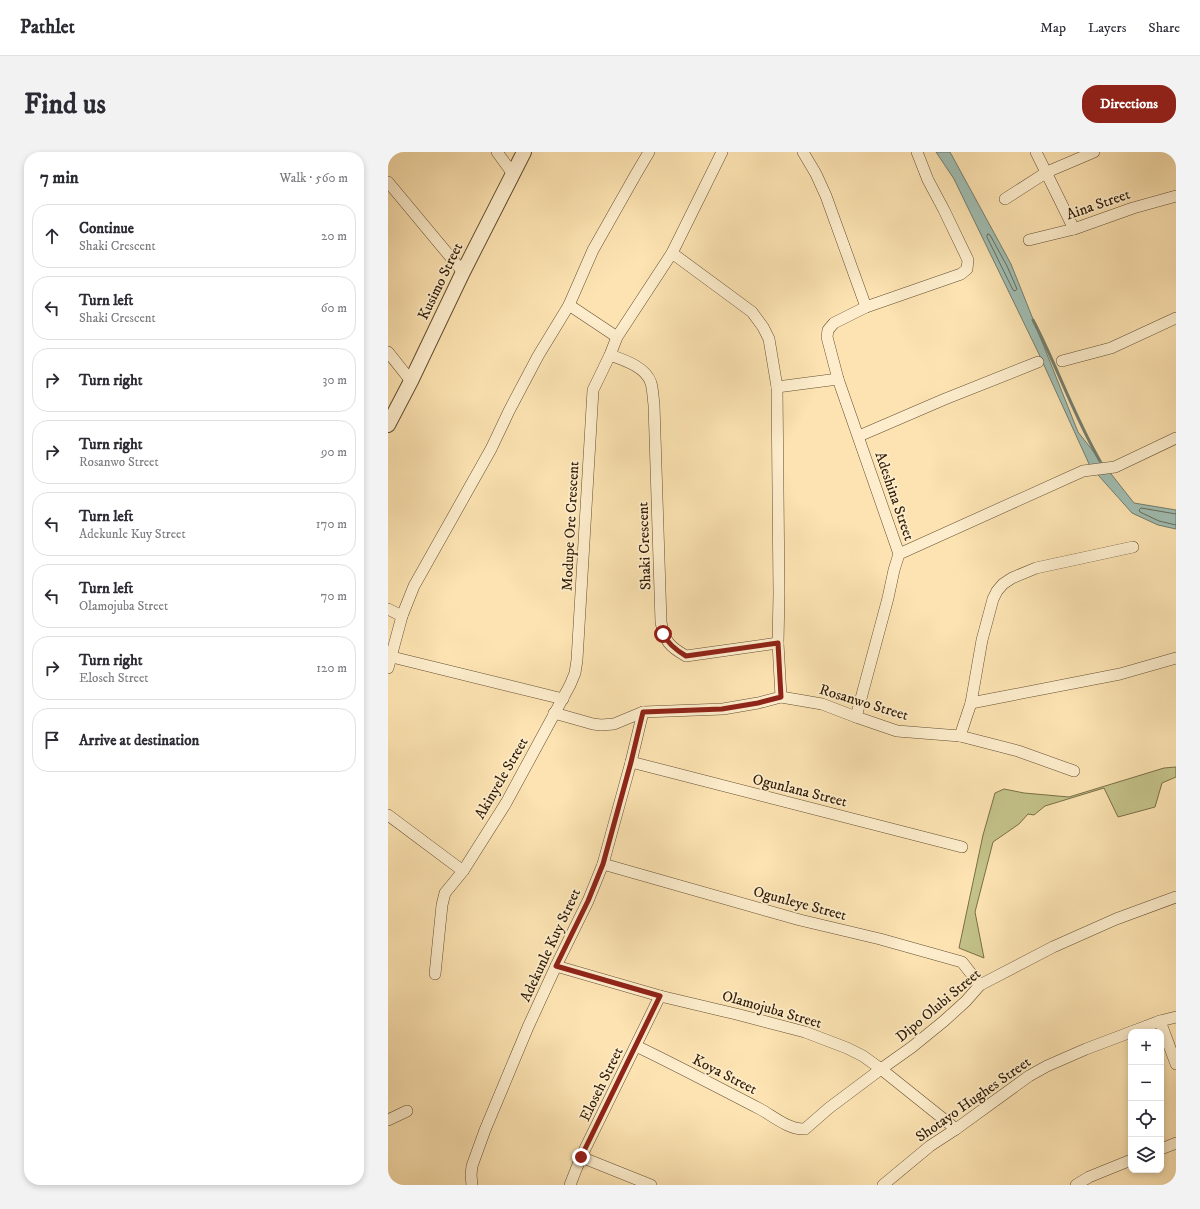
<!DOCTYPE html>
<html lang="en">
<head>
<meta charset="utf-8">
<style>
  :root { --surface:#fff; --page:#f2f2f3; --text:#2b2b33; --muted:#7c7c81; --line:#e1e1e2; --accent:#8f2418 }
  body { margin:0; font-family:"IM FELL DW Pica",serif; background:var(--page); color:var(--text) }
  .controls { position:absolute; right:12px; bottom:12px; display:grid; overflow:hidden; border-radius:8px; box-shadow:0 2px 6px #0003 }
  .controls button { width:36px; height:36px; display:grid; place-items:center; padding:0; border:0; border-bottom:1px solid var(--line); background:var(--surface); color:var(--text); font:20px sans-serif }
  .stop { position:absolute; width:12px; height:12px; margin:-9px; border:3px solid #8f2418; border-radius:50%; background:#fff }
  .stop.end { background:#8f2418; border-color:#fff; box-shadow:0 1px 4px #0008 }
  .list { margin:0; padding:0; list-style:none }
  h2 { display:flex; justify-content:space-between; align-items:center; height:52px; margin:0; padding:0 16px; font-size:17px }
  h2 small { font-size:13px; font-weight:400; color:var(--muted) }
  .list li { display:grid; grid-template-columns:26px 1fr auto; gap:12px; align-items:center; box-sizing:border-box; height:64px; margin:0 8px 8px; padding:0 8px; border:1px solid var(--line); border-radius:16px }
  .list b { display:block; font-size:15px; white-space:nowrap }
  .list p { margin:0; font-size:13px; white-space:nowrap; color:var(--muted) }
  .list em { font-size:13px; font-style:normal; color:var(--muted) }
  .icon { flex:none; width:22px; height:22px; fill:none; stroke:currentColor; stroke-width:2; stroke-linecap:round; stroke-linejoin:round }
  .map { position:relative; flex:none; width:788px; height:1033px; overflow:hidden; border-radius:16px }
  header { display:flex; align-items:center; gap:24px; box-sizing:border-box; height:56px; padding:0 20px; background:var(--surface); border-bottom:1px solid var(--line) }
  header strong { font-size:19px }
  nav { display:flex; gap:22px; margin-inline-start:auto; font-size:14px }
  .intro { display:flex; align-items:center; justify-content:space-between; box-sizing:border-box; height:96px; padding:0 24px }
  h1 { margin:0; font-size:28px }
  .button { padding:10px 18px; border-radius:16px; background:var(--accent); color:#fff; font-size:14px; font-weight:700 }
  main { display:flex; gap:24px; padding:0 24px }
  aside { flex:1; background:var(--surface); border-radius:16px; box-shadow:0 2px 6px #0003 }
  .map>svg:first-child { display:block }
  .green { fill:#c3c288; stroke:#7a6e47 }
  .water { fill:#a0bdb2; stroke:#737c6d }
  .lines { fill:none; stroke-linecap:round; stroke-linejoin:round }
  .shore { stroke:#686c5c; stroke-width:1 }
  .stream { stroke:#737c6d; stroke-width:3 }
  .minor-casing { stroke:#634d31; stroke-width:12 }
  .tertiary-casing { stroke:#634d31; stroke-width:16 }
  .minor { stroke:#fdedcc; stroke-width:11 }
  .tertiary { stroke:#fdedcc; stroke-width:14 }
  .route { stroke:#8f2418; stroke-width:5 }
  .labels { text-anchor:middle; stroke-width:3.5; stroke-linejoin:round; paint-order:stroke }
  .street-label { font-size:15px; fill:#301b06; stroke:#fdedcc }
</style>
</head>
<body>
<header>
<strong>Pathlet</strong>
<nav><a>Map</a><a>Layers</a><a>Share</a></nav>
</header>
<div class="intro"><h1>Find us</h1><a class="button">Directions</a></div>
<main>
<aside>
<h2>7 min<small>Walk · 560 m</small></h2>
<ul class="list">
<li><svg class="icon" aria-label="ahead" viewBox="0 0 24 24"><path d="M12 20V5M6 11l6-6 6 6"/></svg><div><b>Continue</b><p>Shaki Crescent</p></div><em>20 m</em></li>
<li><svg class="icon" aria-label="left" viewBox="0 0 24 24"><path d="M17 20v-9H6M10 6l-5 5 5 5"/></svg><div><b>Turn left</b><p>Shaki Crescent</p></div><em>60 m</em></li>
<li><svg class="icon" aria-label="right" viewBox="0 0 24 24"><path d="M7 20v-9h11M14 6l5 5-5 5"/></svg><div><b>Turn right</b></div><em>30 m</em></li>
<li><svg class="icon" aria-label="right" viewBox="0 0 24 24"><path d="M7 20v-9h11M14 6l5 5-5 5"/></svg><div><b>Turn right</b><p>Rosanwo Street</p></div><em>90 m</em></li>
<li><svg class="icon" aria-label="left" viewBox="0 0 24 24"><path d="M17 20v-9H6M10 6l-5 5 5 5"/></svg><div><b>Turn left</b><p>Adekunle Kuy Street</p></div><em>170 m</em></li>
<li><svg class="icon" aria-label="left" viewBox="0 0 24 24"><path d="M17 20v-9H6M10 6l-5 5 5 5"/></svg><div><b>Turn left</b><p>Olamojuba Street</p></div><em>70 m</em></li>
<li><svg class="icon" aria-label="right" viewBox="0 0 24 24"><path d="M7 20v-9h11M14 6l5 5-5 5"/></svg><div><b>Turn right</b><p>Eloseh Street</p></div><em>120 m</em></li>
<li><svg class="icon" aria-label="arrive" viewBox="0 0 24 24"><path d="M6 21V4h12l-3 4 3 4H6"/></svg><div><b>Arrive at destination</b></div></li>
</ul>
</aside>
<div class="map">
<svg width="788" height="1033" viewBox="0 0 788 1033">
  <rect width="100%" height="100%" fill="#fce3b1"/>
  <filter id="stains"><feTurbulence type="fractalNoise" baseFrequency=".005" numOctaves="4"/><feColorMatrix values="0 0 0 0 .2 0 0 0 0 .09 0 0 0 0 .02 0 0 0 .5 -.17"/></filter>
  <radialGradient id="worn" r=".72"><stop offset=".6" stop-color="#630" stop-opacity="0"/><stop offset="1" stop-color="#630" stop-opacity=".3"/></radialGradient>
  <path class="green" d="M788,615V625L774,631L767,655L730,665L716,636L657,654L646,663L640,662L631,672L605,690L587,760L596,806L571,796L595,683L607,641L616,637L636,641L681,645L776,616Z"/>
  <path class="water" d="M548,0H562L623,112L690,280L746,351L788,358V377L770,373L744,361L702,314L650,200L566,27Z"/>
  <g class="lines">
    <g class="shore">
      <path d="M600,82L602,83L619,114L629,137L627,139L625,138L599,85Z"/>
      <path d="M788,362L753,356L751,358L752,360L771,369L788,373"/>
    </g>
    <path class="stream" d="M645,168C669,214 686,264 712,309"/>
    <defs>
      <g id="minor">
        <path d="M109,0L125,22"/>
        <path d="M415,0L428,22L438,44L478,155"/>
        <path d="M648,0L686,77"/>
        <path d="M0,30L75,120"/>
        <path d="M617,47L659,20L706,0"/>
        <path d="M641,88L686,77L745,56L788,44"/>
        <path d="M284,101L364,160L375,175L381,187L389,235L391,442L390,491L393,545"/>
        <path d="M181,153L229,185"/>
        <path d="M0,200L23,229"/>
        <path d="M222,203C236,208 258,215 263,231C265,238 265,246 266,253L273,470C276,489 282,495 298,504L390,491"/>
        <path d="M674,209L723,196L788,166"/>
        <path d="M389,235L450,227"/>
        <path d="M471,284L557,247L650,210"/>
        <path d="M511,402L695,319L727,315L788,286"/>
        <path d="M0,457L14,464"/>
        <path d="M4,505L175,547"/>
        <path d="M0,516L14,464L26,434L103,297L121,259L150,204L181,153L205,98L248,22L261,0"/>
        <path d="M583,551L732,522L788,506"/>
        <path d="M166,561L205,572L213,573L226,572L255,560L335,557L370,551L393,545L434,552L468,565L509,579L572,584L630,599L686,619"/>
        <path d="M468,565L500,446L506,418L511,402L450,227L439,185L440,178L446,171L478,155L573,122L579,117L580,108L556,58L540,28L529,0"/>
        <path d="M572,584L583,551L594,488L605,447L609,439L615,432L624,426L648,416L745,395"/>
        <path d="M243,610L574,695"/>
        <path d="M0,663L75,719"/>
        <path d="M215,712L412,768L492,787L574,810L592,833"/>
        <path d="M168,814L272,844L348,862L417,880L459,896L475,904L493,917L568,977"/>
        <path d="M47,822L54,753L57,741L75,719L118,651L182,533L187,521L189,508L205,238L222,203L229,185L284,101L334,0"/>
        <path d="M772,869L788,912"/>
        <path d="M743,880L772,869L788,865"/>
        <path d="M248,894C290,914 331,936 372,957C385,964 401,978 417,977L441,956L493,917L524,895L556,869L578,849L592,833L665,795L728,767L788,745"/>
        <path d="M0,968L19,959"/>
        <path d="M773,997L788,991"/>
        <path d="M193,1005L263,1033"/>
        <path d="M84,1033L83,1023L84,1014L97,978L140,875L168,814L200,749L215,712L243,610L255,560"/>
        <path d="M182,1033L193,1005L272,844"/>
        <path d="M495,1033L542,994L568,977L641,924L659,914L698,897L743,880"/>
        <path d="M688,1033L701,1025L743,1008"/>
      </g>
      <path id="tertiary" d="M0,273L23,229L75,120L136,0"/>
    </defs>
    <use href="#minor" class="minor-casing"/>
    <use href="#tertiary" class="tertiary-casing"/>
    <use href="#minor" class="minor"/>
    <use href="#tertiary" class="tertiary"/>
  </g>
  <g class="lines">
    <path class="route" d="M193,1005L272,844L168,814L200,749L215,712L243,610L255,560L334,557L370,551L393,545L390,491L298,504C288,498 280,492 275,482"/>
  </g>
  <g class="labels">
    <g class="street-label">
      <text transform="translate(710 52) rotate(-19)" y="5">Aina Street</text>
      <text transform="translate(52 129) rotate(-64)" y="5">Kusimo Street</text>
      <text transform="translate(507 344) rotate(71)" y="5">Adeshina Street</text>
      <text transform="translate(182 374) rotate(-87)" y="5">Modupe Ore Crescent</text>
      <text transform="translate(256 394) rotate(-92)" y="5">Shaki Crescent</text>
      <text transform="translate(476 550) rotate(17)" y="5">Rosanwo Street</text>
      <text transform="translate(113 626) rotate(-60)" y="5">Akinyele Street</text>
      <text transform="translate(412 638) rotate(14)" y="5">Ogunlana Street</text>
      <text transform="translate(412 751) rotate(15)" y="5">Ogunleye Street</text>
      <text transform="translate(162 793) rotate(-65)" y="5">Adekunle Kuy Street</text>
      <text transform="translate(550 853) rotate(-40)" y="5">Dipo Olubi Street</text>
      <text transform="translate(384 857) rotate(16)" y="5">Olamojuba Street</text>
      <text transform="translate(337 922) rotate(27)" y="5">Koya Street</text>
      <text transform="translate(213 932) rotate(-64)" y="5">Eloseh Street</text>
      <text transform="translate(585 947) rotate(-35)" y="5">Shotayo Hughes Street</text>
    </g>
  </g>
  <rect width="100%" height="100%" filter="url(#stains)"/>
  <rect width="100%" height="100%" fill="url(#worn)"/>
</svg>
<div class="controls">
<button>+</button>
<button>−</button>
<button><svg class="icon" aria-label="locate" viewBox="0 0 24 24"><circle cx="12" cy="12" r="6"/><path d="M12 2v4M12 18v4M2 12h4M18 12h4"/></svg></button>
<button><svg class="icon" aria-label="layers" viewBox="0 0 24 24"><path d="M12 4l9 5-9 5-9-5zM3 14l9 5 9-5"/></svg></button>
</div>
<div class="stop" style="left:275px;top:482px"></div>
<div class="stop end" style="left:193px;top:1005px"></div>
</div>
</main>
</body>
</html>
